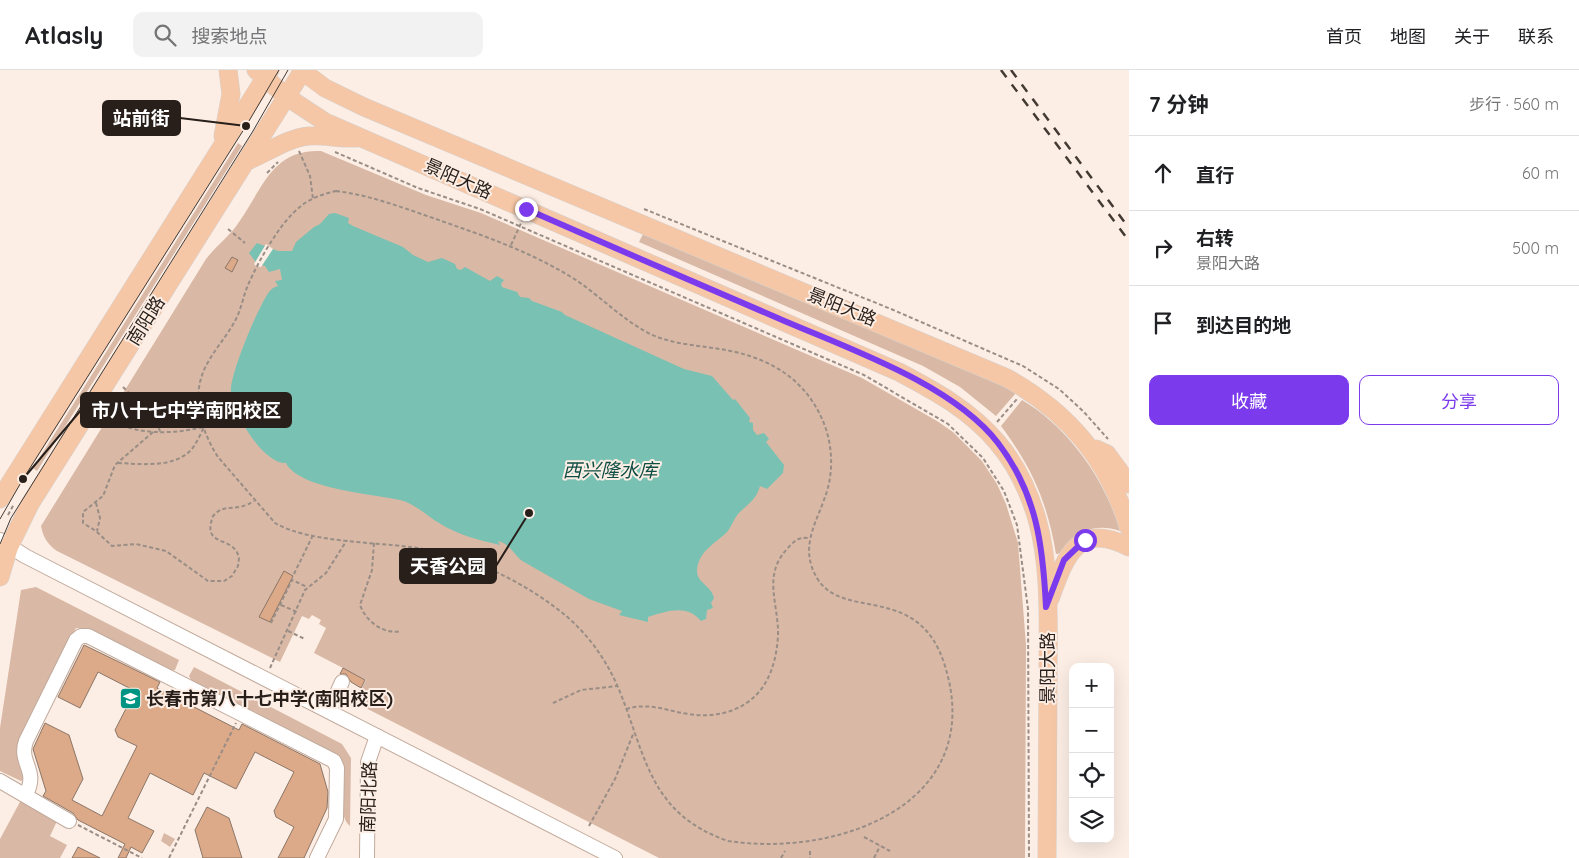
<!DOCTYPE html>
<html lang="zh">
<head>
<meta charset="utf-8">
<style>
  :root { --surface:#fff; --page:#f2f2f2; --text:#202124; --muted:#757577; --line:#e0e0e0; --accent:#7c3aed }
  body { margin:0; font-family:Quicksand,"Noto Sans SC",sans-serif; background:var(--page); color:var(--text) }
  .controls { position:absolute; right:15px; bottom:15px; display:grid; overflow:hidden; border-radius:10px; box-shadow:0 5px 20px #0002 }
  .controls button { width:45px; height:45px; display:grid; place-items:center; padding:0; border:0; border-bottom:1px solid var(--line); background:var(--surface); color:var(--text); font:25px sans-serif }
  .stop { position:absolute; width:15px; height:15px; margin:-11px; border:4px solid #7c3aed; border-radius:50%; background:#fff }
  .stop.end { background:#7c3aed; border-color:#fff; box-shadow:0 1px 5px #0008 }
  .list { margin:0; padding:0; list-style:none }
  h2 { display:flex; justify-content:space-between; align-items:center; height:65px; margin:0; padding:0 20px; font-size:21px }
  h2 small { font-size:16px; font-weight:400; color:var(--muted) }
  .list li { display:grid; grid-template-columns:32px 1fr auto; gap:15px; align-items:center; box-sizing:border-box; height:75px; padding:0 20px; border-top:1px solid var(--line) }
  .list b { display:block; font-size:19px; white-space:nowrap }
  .list p { margin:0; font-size:16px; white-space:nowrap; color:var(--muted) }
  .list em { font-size:16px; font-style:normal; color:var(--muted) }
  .actions { display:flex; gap:10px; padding:15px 20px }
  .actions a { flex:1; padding:11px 0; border:1px solid var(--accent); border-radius:10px; text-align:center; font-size:18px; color:var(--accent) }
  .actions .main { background:var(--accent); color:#fff }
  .icon { flex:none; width:28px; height:28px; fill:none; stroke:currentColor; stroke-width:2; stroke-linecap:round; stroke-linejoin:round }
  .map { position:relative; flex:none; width:1129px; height:788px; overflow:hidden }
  header { display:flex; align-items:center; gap:30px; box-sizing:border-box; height:70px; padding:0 25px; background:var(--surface); border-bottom:1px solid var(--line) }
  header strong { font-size:24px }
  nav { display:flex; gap:28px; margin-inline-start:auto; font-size:18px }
  .search { width:350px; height:45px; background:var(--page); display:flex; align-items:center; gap:12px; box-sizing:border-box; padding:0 18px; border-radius:10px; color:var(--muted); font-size:19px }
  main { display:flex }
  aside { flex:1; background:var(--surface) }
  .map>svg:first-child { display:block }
  .green { fill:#d9b9a5 }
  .water { fill:#78c1b3 }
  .pier { fill:#fdeee5 }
  .building { fill:#dcaa88; stroke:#8a7567 }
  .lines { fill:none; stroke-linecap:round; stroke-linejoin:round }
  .minor-casing { stroke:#c1aa9c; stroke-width:16 }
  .major-casing { stroke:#d4d2d1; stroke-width:19 }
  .path { stroke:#998d86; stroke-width:2; stroke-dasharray:4 2.5; stroke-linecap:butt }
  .minor { stroke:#fff; stroke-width:14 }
  .major { stroke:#f5c7a6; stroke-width:18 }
  .tram { stroke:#433a34; stroke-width:1 }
  .rail { stroke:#433a34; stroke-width:2.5; stroke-dasharray:9 9; stroke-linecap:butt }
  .route { stroke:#7c3aed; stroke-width:6 }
  .labels { text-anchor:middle; stroke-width:4; stroke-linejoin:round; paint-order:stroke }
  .street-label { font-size:18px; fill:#281f1a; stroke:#fdeee5 }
  .poi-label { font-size:18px; font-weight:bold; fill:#281f1a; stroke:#fdeee5; text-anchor:start }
  .water-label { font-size:19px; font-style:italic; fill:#0d4d44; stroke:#fdeee5 }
  .leader { fill:none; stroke:#281f1a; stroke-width:2 }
  .callout-dot { fill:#281f1a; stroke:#fdeee5; stroke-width:2 }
  .callout { fill:#281f1a; stroke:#281f1a; stroke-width:2 }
  .callout-label { font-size:19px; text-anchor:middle; font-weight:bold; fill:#fff }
</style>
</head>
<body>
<header>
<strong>Atlasly</strong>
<div class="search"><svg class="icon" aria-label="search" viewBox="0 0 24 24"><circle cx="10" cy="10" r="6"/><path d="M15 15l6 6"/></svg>搜索地点</div>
<nav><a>首页</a><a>地图</a><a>关于</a><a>联系</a></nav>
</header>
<main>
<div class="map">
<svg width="1129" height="788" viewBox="0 0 1129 788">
  <rect width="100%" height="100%" fill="#fdeee5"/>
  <g class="green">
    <path d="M238,73L242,76L37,401L33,398Z"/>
    <path d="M321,81L426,125L481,143L862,308L937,351L953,362L982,391L997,414L1006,434L1018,473L1026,575L1025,788H659L354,632L366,610L314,583L326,558L319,554L321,550L312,545L309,549L302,546L280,592L57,481C48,475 43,467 41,456L206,189C216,176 230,166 239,152C263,118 272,79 321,81Z"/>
    <path d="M643,164L980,303L1016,323L996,346L960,317L923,296L639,172Z"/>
    <path d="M1022,330C1069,358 1105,409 1120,461C1096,453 1074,460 1063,483L1056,484C1047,431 1032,398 1001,356Z"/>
    <path d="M36,517L179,590L175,600L168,601L87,559L76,558L18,672L24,709L21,711L0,701V658L21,520Z"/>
    <path d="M194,597L342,674L351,688L350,756C333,741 352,707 340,689L192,612L189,606Z"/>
    <path d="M21,730L58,749L50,766L67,775L60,788H0V769Z"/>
    <path d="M164,763L175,769L170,777L161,771Z"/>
  </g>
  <path class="water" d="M335,143L349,148L348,153L353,156L403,177L413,185L428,192L442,188L455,194L457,199L461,200L465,197L490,211L497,206L504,210L501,214L502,217L517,222L520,227L529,228L532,231L562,242L565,245L684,299L712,306L733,330L735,329L750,348L749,352L753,353V360L757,365L764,363L769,369L766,372L784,395L783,403L767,419L760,416C756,430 749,433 739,443C734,448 732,456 727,462C715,474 698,481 697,501C697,513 711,515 714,528L711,533L713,538L707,540L706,549L701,551C687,534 667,541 648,547V552L619,545L622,541L589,529L524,492C513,485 512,475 498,471L500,475C479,470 458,465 439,453C427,446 414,433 400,430C373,424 299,419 286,393C263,394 233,343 231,322C229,306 259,235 269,222C271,219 274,217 278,216L275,211L282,210L280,199L269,202L265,196L257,194L249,183L257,173L278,181H292L296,172L314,157L320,154L329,144Z"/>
  <path class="pier" d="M266,174L273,179L261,197L256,196L254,194Z"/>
  <g class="building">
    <path d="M232,187L238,190L232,202L225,198Z"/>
    <path d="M284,501L293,506L270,552L259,547Z"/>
    <path d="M84,575L160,612L157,618L239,660L242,654L320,694L328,722L327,738L304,788H278L294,757L276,747L274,741L294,702L255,682L236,719L204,703L193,725L150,703L128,748L154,761L142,783L131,777L126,788H118L125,774L78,750L73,743L43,726L46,721L33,679L45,653L69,665L83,709L72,730L102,746L137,676L118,667L115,660L135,621L98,602L80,638L58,627Z"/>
    <path d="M343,598L365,610L361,618L351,612L346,604H340Z"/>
    <path d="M207,737L229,748L242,788H203L195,760Z"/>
    <path d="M78,777L100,788H72Z"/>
  </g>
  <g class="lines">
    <defs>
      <g id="minor">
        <path d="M0,470L25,486L615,788"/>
        <path d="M329,641L342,612"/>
        <path d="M0,711L69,751"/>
        <path d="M26,724C39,700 18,693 26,671L76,570L81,566H88L334,691L337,698L336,749L317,788"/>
        <path d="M367,788L368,692L377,666"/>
      </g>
      <g id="major">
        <path d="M256,0L287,27L325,52L899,302C935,321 970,340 997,372C1015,393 1029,422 1037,449C1051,498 1048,555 1048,607C1048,667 1047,728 1047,788"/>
        <path d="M301,0L325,18L364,37L1007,308C1069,343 1108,389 1129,458"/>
        <path d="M223,66L231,24L228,0"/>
        <path d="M247,91C267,83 287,68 309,66C325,65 340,69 356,68"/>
        <path d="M1096,379L1107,384L1129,414"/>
        <path d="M0,429L270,0"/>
        <path d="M0,507L9,477L30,434L302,2"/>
        <path d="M1050,529C1065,488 1077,450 1129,477"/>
      </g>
    </defs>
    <use href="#minor" class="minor-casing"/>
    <use href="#major" class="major-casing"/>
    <g class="path">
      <path d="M299,81L310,106L313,129"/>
      <path d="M335,82L418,118L480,139L864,305L948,354L983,388L1004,421L1017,455L1028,539L1029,788"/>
      <path d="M267,103L278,92"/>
      <path d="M336,121C369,125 401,137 433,148C484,166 530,181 576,210C601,227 623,250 650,264C670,273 692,275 713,278C760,284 802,303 822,349C832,371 834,398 827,421C818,451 798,476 817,508C843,552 919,511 945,596C987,731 843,788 728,771C650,744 646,687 620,622C607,590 587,562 560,541C518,508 463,483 410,477C372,472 307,472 275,453L218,387C205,367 196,342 199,318C202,292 223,273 235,251C241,240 243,227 248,215C258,192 280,152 301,136C311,128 323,124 336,121Z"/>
      <path d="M644,139L891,239L1023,296L1059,319L1083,341L1108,369"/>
      <path d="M228,159L245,173"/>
      <path d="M511,175L522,151"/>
      <path d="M123,317L143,337L155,344L203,357"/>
      <path d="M156,345L160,362"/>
      <path d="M104,348C138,365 167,365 204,357"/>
      <path d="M997,352L1017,329"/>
      <path d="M153,362L115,395L103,426L83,442V453L96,461L112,476L136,474L166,481L208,511H224L232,506L238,496L239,488C234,464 201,479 213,446C225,432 236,443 254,431"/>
      <path d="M118,393C140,394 173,398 190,381C196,375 200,365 204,357"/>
      <path d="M96,433L100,448L97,461"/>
      <path d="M8,445L14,434"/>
      <path d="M374,473L372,500L360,535C366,551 383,565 401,561"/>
      <path d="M294,504L313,465"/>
      <path d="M281,535L297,542"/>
      <path d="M271,553L292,510L307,517"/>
      <path d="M288,561L305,569"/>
      <path d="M270,598L305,520L326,503L347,470"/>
      <path d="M553,633L581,620L617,616"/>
      <path d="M626,639C650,632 666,641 689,644C719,649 752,639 767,610C774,597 777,581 778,566C779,534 762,506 787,479C794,471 798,467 809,468"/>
      <path d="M78,755L142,788"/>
      <path d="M589,756L615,709L634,662"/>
      <path d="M864,767L890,781"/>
      <path d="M810,781V788"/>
      <path d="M169,788L236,653"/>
      <path d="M781,788L785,781"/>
      <path d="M874,788L880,776"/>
    </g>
    <use href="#minor" class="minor"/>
    <use href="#major" class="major"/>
    <g class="tram">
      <path d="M0,449L23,409L246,56L279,0"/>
      <path d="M0,474L11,448L253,61L288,0"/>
    </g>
    <g class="rail">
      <path d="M1001,0L1129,171"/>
      <path d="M1011,0L1129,158"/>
    </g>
  </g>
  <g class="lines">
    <path class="route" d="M526,139C608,175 691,211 773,246C843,277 951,312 998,373C1037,424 1043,476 1046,537L1064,490L1085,470"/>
  </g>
  <defs>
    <symbol id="school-square" viewBox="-11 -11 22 22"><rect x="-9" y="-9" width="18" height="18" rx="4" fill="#029483" stroke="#fdeee5"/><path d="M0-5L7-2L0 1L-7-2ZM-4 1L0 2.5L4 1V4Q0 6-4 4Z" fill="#fff"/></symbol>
  </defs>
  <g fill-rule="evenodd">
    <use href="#school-square" x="118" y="616" width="25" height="25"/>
  </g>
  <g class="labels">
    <g class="street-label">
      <text transform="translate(458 109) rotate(24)" y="6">景阳大路</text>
      <text transform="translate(842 237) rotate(22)" y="6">景阳大路</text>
      <text transform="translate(146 251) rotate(-58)" y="6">南阳路</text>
      <text transform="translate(1048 598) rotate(-90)" y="6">景阳大路</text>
      <text transform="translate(369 727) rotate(-88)" y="6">南阳北路</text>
    </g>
    <g class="poi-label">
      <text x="146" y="635">长春市第八十七中学(南阳校区)</text>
    </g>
    <g class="water-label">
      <text x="610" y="407">西兴隆水库</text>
    </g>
  </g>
  <path class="leader" d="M246 56L180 48M23 409L81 340M529 443L496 496"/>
  <g class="callout-dot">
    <circle cx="246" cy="56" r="5"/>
    <circle cx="23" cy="409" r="5"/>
    <circle cx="529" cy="443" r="5"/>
  </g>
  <g class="callout">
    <rect x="103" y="31" width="77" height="34" rx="5"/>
    <rect x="81" y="323" width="210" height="34" rx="5"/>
    <rect x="400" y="479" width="96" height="34" rx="5"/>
  </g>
  <g class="callout-label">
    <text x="141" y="55">站前街</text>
    <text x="186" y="347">市八十七中学南阳校区</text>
    <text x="448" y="503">天香公园</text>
  </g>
</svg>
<div class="controls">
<button>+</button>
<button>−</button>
<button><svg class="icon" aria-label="locate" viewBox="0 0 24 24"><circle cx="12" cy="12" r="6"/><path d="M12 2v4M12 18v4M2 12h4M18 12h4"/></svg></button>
<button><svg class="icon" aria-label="layers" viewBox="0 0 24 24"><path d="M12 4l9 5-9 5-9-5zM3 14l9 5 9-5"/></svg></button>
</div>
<div class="stop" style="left:1085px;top:470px"></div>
<div class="stop end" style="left:526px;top:139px"></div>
</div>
<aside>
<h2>7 分钟<small>步行 · 560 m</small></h2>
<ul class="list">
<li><svg class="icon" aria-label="ahead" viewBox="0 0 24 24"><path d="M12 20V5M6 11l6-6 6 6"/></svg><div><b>直行</b></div><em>60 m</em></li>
<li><svg class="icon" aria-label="right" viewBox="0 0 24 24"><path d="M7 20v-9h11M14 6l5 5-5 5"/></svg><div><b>右转</b><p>景阳大路</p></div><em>500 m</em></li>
<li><svg class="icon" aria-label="arrive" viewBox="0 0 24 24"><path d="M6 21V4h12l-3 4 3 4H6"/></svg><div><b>到达目的地</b></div></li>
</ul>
<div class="actions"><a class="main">收藏</a><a>分享</a></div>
</aside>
</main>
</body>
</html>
